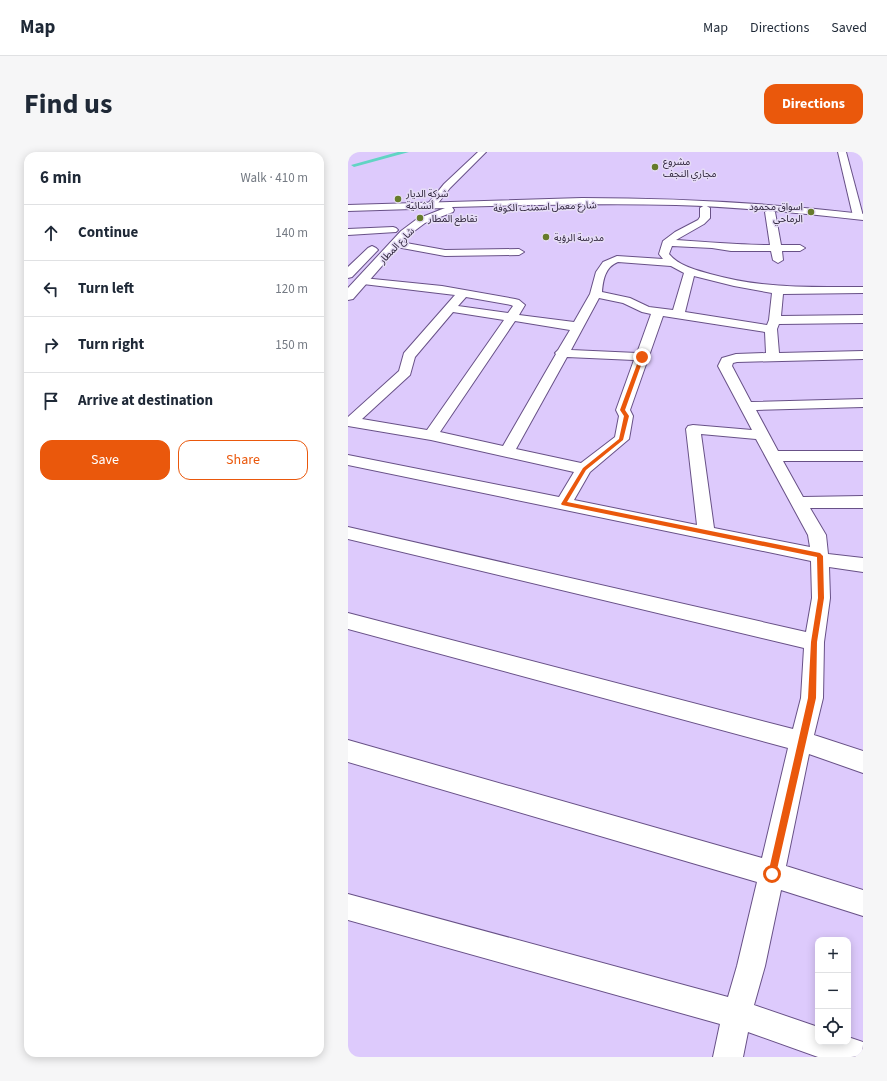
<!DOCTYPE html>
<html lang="en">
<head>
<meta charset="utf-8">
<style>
  :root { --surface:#fff; --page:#f6f6f7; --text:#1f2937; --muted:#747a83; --line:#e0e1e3; --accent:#ea580c }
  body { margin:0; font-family:"Source Sans 3","Noto Sans Arabic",sans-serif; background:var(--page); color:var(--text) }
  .controls { position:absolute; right:12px; bottom:12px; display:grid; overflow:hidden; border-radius:8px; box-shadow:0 2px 10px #0003 }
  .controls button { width:36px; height:36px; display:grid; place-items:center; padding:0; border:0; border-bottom:1px solid var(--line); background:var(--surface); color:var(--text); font:20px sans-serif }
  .stop { position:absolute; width:12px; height:12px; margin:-9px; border:3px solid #ea580c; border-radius:50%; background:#fff }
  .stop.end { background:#ea580c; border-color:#fff; box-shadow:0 1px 4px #0008 }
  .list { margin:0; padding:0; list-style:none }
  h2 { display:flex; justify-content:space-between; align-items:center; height:52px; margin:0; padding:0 16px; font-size:17px }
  h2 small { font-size:13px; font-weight:400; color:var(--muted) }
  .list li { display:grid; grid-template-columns:26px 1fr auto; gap:12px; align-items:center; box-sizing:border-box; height:56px; padding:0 16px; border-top:1px solid var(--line) }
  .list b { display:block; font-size:15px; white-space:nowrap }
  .list em { font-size:13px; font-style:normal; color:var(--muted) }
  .actions { display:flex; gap:8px; padding:12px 16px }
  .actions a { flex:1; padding:9px 0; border:1px solid var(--accent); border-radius:12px; text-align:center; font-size:14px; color:var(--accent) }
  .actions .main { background:var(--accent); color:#fff }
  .icon { flex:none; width:22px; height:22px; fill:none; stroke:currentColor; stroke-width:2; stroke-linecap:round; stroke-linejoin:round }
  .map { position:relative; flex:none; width:515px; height:905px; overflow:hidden; border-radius:12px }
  header { display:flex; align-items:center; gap:24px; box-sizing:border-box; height:56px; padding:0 20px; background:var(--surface); border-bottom:1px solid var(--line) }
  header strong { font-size:19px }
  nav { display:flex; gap:22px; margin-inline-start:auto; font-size:14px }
  .intro { display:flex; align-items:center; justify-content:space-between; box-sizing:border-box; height:96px; padding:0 24px }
  h1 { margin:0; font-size:28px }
  .button { padding:10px 18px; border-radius:12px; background:var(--accent); color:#fff; font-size:14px; font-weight:700 }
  main { display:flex; gap:24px; padding:0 24px }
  aside { flex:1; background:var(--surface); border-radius:12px; box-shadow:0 2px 10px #0003 }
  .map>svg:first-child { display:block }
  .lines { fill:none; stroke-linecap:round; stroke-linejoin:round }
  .canal { fill:#61d4c3; fill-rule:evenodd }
  .street-casing { stroke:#685187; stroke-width:2 }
  .primary-casing { stroke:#685187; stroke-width:2 }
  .street { fill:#fff; fill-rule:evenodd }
  .primary { fill:#fff; fill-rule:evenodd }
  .route { fill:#ea580c }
  .poi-dot { fill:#667b2b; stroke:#e6ddf6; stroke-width:1.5 }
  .labels { text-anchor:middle; stroke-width:3; stroke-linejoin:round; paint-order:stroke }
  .far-poi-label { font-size:10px; fill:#2c2239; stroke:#e6ddf6; text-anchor:start }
  .far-street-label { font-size:10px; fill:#2c2239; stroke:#e6ddf6 }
</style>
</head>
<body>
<header>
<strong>Map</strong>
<nav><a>Map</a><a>Directions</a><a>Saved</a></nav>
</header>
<div class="intro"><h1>Find us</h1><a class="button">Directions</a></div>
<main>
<aside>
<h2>6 min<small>Walk · 410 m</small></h2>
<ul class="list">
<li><svg class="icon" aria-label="ahead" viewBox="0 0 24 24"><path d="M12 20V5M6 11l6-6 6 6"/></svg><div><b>Continue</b></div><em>140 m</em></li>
<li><svg class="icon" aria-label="left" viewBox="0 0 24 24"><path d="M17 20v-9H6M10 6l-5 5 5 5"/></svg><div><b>Turn left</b></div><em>120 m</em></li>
<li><svg class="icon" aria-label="right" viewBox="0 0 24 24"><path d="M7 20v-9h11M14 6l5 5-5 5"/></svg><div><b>Turn right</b></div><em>150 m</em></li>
<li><svg class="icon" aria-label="arrive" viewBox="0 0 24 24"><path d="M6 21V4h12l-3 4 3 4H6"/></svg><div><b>Arrive at destination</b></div></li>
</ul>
<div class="actions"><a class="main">Save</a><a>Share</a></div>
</aside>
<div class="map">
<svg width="515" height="905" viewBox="0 0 515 905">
  <rect width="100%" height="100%" fill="#ddcafc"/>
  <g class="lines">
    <path class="canal" d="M50,0H61L6,15L3,13Z"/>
    <defs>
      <g id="street">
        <path d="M130,0H138L102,36L87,55H81L79,53L96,32Z"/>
        <path d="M490,0H498L515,64L513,66L510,67L505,64Z"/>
        <path d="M357,53L362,56V66L356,72L328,88C360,90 390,93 422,93L417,60L422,57L427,60L433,93H452L457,96L452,99H434L435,108L430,111L425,108L423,99H383L364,96L324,94L321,102C331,114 348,118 362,122C416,137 460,135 515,135V141L435,142L433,164L515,163V171L431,172L429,177L431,201L515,199V207L389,210L385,211L384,214L403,250L515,247V255L408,258L430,299H515V309H435L455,345L515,344V356H462L478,383L480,402L515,406V420L481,415L482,446L476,490L475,546L466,583L515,599V621L461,602L438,714L515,738V764L433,738L417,814L406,853L470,875V890H500V885L515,890V905H470L400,880L395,905H365L372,872L0,768V742L380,845L389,814L409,730L0,610V588L414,706L440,596L0,477V461L445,577L453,546L456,496L0,387V375L458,480L464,446L463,409L0,313V303L211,345L226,320L83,288L0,274V265L51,219L56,201L107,143L15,132L10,129L15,126L94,134L167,147L171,148L177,153L171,163L226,170L242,142L248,120L255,110L269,104L315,107L311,102L315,89L327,80L350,68L352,65V56ZM270,110L323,114L336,121L325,158L301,155L282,146L254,140C255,128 257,115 270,110ZM346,124L386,134L424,141L421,168L419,173L337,160ZM118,145L163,153L165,154L160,161L110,154ZM251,146L275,151L294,160L303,162L289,201L223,198ZM105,160L156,168L79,278L14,267L62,223L67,205ZM315,164L417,180L418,201L388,202L374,206L370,214L404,278L345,273L340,274L338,277L349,373L226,348L242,320L281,287L285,264L282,258ZM167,169L222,178L210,198L207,201L208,202L155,294L92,280ZM219,205L286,208L268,258L271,264L267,285L233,311L168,297ZM353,282L408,287L460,383L462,395L366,376Z"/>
        <path d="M45,75L48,76L50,78L48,80L0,83V77Z"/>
        <path d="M47,89L97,98L171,97L176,100L171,103L97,104L43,94L42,92Z"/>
      </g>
      <g id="primary">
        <path d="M234,46C328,46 421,51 515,62V68C453,61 390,55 328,53C253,51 178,53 104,55L106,58L105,60L77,71L61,83L5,147L0,148V136L53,79L69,67L97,56L0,59V53Z"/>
        <path d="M24,94L28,96L30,98L28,100L4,125L0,126V115L20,96Z"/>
      </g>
    </defs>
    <use href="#street" class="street-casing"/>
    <use href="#primary" class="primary-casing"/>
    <use href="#street" class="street"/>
    <use href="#primary" class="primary"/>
  </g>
  <path class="route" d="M292,204L296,205L277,258L281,264L275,288L238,318L219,350L472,401L475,404L476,446L469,490L468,546L428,722L427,725L424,726L421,725L420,722L460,546L463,490L470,446L469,405L214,353L213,352L235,316L271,287L276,264L272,258Z"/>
  <g class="poi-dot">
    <circle cx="307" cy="15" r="4"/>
    <circle cx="50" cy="47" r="4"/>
    <circle cx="463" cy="60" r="4"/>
    <circle cx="72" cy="66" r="4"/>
    <circle cx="198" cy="85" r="4"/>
  </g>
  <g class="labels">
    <g class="far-poi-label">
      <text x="315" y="13">مشروع<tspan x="315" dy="12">مجاري النجف</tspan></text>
      <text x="58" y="45">شركة الديار<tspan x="58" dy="12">أنشائية</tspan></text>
      <text x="455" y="58" text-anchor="end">اسواق محمود<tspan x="455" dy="12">الرماحي</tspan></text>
      <text x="80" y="70">تقاطع المطار</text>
      <text x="206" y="89">مدرسة الرؤية</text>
    </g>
    <g class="far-street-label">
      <text transform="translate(197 54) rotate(-2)" y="4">شارع معمل اسمنت الكوفة</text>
      <text transform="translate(48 93) rotate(-46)" y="4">شارع المطار</text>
    </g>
  </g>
</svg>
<div class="controls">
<button>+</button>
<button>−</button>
<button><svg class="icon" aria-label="locate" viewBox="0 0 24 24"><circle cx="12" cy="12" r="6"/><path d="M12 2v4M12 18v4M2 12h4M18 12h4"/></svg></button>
</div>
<div class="stop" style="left:424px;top:722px"></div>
<div class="stop end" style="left:294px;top:205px"></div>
</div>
</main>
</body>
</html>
